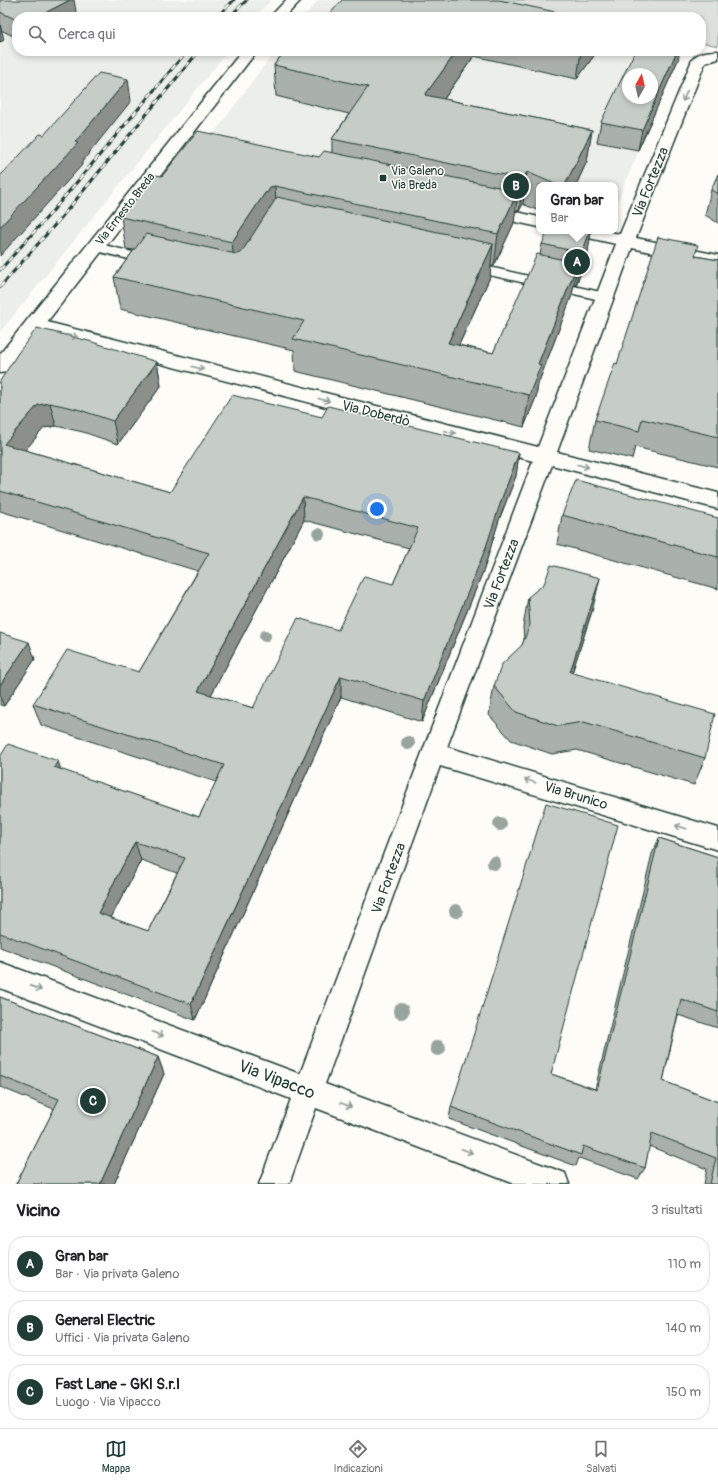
<!DOCTYPE html>
<html lang="it">
<head>
<meta charset="utf-8">
<style>
  :root { --surface:#fff; --page:#f2f2f2; --text:#202124; --muted:#757577; --line:#e0e0e0; --accent:#1f3d34 }
  body { margin:0; font-family:Pangolin,sans-serif; background:var(--page); color:var(--text) }
  .compass { position:absolute; left:622px; top:68px; width:36px; height:36px; border-radius:50%; background:var(--surface); box-shadow:0 2px 6px #0003; rotate:8deg }
  .you { position:absolute; left:377px; top:509px; width:14px; height:14px; margin:-10px; border:3px solid #fff; border-radius:50%; background:#1a73e8; box-shadow:0 0 0 6px #1a73e833 }
  .badge { display:grid; place-items:center; width:26px; height:26px; border-radius:50%; background:var(--accent); color:#fff; font-size:13px; font-weight:700 }
  .pin { position:absolute; translate:-50% -50%; border:2px solid #fff; box-shadow:0 1px 4px #0006 }
  .popup { position:absolute; left:536px; top:182px; width:82px; height:52px; box-sizing:border-box; display:grid; place-content:center; border-radius:8px; background:var(--surface); filter:drop-shadow(0 1px 3px #0005); font-size:13px; white-space:nowrap; color:var(--muted) }
  .popup b { font-size:15px; color:var(--text) }
  .popup::after { content:''; position:absolute; left:50%; top:100%; margin-left:-8px; border:8px solid transparent; border-top-color:var(--surface) }
  .list { margin:0; padding:0; list-style:none }
  h2 { display:flex; justify-content:space-between; align-items:center; height:52px; margin:0; padding:0 16px; font-size:17px }
  h2 small { font-size:13px; font-weight:400; color:var(--muted) }
  .list li { display:grid; grid-template-columns:26px 1fr auto; gap:12px; align-items:center; box-sizing:border-box; height:56px; margin:0 8px 8px; padding:0 8px; border:1px solid var(--line); border-radius:16px }
  .list b { display:block; font-size:15px; white-space:nowrap }
  .list p { margin:0; font-size:13px; white-space:nowrap; color:var(--muted) }
  .list em { font-size:13px; font-style:normal; color:var(--muted) }
  .icon { flex:none; width:22px; height:22px; fill:none; stroke:currentColor; stroke-width:2; stroke-linecap:round; stroke-linejoin:round }
  .map { position:relative; flex:none; width:718px; height:1184px; overflow:hidden }
  .search { position:absolute; background:var(--surface); box-shadow:0 2px 6px #0003; left:12px; right:12px; top:12px; height:44px; display:flex; align-items:center; gap:10px; box-sizing:border-box; padding:0 14px; border-radius:16px; color:var(--muted); font-size:15px }
  .sheet { height:244px; background:var(--surface) }
  nav { display:flex; justify-content:space-around; align-items:center; box-sizing:border-box; height:56px; border-top:1px solid var(--line); background:var(--surface); font-size:11px; color:var(--muted) }
  nav a { display:grid; justify-items:center; gap:2px }
  nav .on { color:var(--accent) }
  .map>svg:first-child { display:block }
  .built { fill:#eceee9; fill-rule:evenodd }
  .green { fill:#dde0db; stroke:#7e8e88 }
  .lines { fill:none; stroke-linecap:round; stroke-linejoin:round }
  .service-casing { stroke:#1f3d34; stroke-width:3 }
  .minor-casing { stroke:#1f3d34; stroke-width:3 }
  .service { fill:#fdfcf7; fill-rule:evenodd }
  .minor { fill:#fdfcf7; fill-rule:evenodd }
  .rail-casing { stroke:#1f3d34; stroke-width:3 }
  .rail { stroke:#fdfcf7; stroke-width:2; stroke-dasharray:6; stroke-linecap:butt }
  .tree { fill:#98a59e }
  .wall { fill:#aab0ab; stroke:#1f3d34; fill-rule:evenodd }
  .shaded-wall { fill:#8b908b; stroke:#1f3d34 }
  .building { fill:#c6cdc7; stroke:#1f3d34; fill-rule:evenodd }
  .oneway { stroke:#8e9c96 }
  .poi-dot { fill:#1f3d34; stroke:#fdfcf7; stroke-width:1.5 }
  .labels { text-anchor:middle; stroke-width:3; stroke-linejoin:round; paint-order:stroke }
  .far-poi-label { font-size:12px; fill:#1f3d34; stroke:#fdfcf7; text-anchor:start }
  .far-street-label { font-size:12px; fill:#1f3d34; stroke:#fdfcf7 }
  .street-label { font-size:14px; fill:#1f3d34; stroke:#fdfcf7 }
  .near-street-label { font-size:17px; fill:#1f3d34; stroke:#fdfcf7 }
</style>
</head>
<body>
<div class="map">
<svg width="718" height="1184" viewBox="0 0 718 1184">
  <rect width="100%" height="100%" fill="#fdfcf7"/>
  <filter id="ink" filterUnits="userSpaceOnUse"><feTurbulence type="fractalNoise" baseFrequency=".025" numOctaves="2"/><feDisplacementMap in="SourceGraphic" scale="8" xChannelSelector="R" yChannelSelector="G"/><feConvolveMatrix kernelMatrix="1 2 1 2 8 2 1 2 1" color-interpolation-filters="sRGB"/></filter>
  <g filter="url(#ink)">
    <g class="built">
      <path d="M0,0H271L255,17H17V51H228L0,332Z"/>
      <path d="M319,0H408L483,17H303Z"/>
      <path d="M275,51H656L679,55L615,207V185H539V210L212,136ZM628,74H652V98H628Z"/>
    </g>
    <path class="green" d="M492,0H718V46L701,42V17H576Z"/>
    <g class="lines">
      <defs>
        <g id="service">
          <path d="M96,243L153,257L155,260L153,263L149,264L92,250L90,247L92,244Z"/>
          <path d="M471,263L605,293L609,294L611,297L609,300L605,301L467,270L465,267L467,264Z"/>
        </g>
        <g id="minor">
          <path d="M286,0H301L285,17H270Z"/>
          <path d="M242,51H257L47,322L538,447L616,244L575,235L572,231H605L620,234L692,60C697,52 709,51 718,51V59L705,63L636,238L718,255V267L632,248L557,452L718,493V509L552,465L447,747L718,828V850L440,766L325,1084L554,1169L565,1173L569,1184H515L316,1108L289,1184H259L291,1099L0,988V962L300,1074L533,461L39,332L7,372L0,373V354Z"/>
          <path d="M485,205L539,217V227L479,214L477,210L479,206Z"/>
        </g>
      </defs>
      <use href="#service" class="service-casing"/>
      <use href="#minor" class="minor-casing"/>
      <use href="#service" class="service"/>
      <use href="#minor" class="minor"/>
      <defs>
        <g id="rail">
          <path d="M217,17L234,0"/>
          <path d="M229,17L247,0"/>
          <path d="M0,270L50,214L187,51"/>
          <path d="M0,287L60,219L199,51"/>
        </g>
      </defs>
      <use href="#rail" class="rail-casing"/>
      <use href="#rail" class="rail"/>
    </g>
    <g class="tree">
      <circle cx="319" cy="534" r="6"/>
      <circle cx="265" cy="636" r="6"/>
      <circle cx="408" cy="743" r="7"/>
      <circle cx="500" cy="824" r="7"/>
      <circle cx="494" cy="863" r="7"/>
      <circle cx="456" cy="911" r="7"/>
      <circle cx="401" cy="1011" r="8"/>
      <circle cx="438" cy="1048" r="8"/>
    </g>
    <g class="wall">
      <path d="M0,0L17,17V38L1,30L4,40L0,42Z"/>
      <path d="M285,51H596V53L577,79L474,56L444,99L592,130L587,161L576,185H539V211L523,204L519,211L515,210L514,223L494,266H491L490,277L459,345L493,353L540,255L542,244L591,231L587,258L576,285L574,284L572,295L538,384L536,397L524,427L295,371L294,350L120,309L114,277L134,250L126,249L121,217L162,176L319,157L332,152V139L349,114L276,96L274,65Z"/>
      <path d="M678,60L638,150L597,142L601,122Z"/>
      <path d="M718,174V223L705,215L711,190Z"/>
      <path d="M696,256L718,260V467L635,447L632,459L589,449L595,420L617,364Z"/>
      <path d="M157,362L161,386L118,444L83,432L56,426L44,428L25,450L170,492L322,417L519,453L516,476L499,520L484,569L422,722L341,697L195,1020L0,947V757L61,770L199,817L216,782L41,725L33,704L139,672L198,571L0,511V381ZM304,520L409,548L393,584L338,630L253,708L211,695ZM141,860L177,873L148,931L111,918Z"/>
      <path d="M562,515L718,518V589L557,544Z"/>
      <path d="M528,597L593,608L572,673L705,758L694,785L577,750L552,754L511,740L489,715L494,686L522,645L524,640L523,627Z"/>
      <path d="M0,633L35,659L4,706L0,705Z"/>
      <path d="M659,838L718,857V1028L678,1015L663,1081L718,1102V1184H704L707,1169L649,1146L645,1168L638,1179L579,1158L576,1166L449,1119L451,1107L551,1074L595,1089L652,854Z"/>
      <path d="M0,997L158,1057L164,1074L114,1184H16L54,1109L0,1087Z"/>
    </g>
    <g class="shaded-wall">
      <path d="M70,0H74L77,17H37Z"/>
      <path d="M0,24L4,40L0,42Z"/>
      <path d="M457,51H474V56L424,127L425,95Z"/>
      <path d="M581,51H596V53L577,79Z"/>
      <path d="M677,51H680L678,60L638,150L642,130Z"/>
      <path d="M128,79L131,101L82,162V165L0,256V227L75,142Z"/>
      <path d="M592,130L587,161L576,185H565Z"/>
      <path d="M527,172L523,204L519,211L523,179Z"/>
      <path d="M275,186L277,218L235,274L232,242L265,193L270,187Z"/>
      <path d="M518,191L514,223L494,266L498,234Z"/>
      <path d="M590,231H591L587,258L576,285L582,253Z"/>
      <path d="M493,244L490,277L445,375L448,343Z"/>
      <path d="M578,263L572,295L538,384L536,397L524,427L529,395L538,364Z"/>
      <path d="M157,362L161,386L118,444L113,421Z"/>
      <path d="M50,403L56,426L44,428L11,467L4,444L38,405Z"/>
      <path d="M519,453L516,476L499,520L484,569L422,722L424,701Z"/>
      <path d="M303,497L304,520L202,712L198,691Z"/>
      <path d="M600,578L593,608L563,701L570,672Z"/>
      <path d="M29,642L35,659L4,706L0,697V685Z"/>
      <path d="M341,676V697L195,1020L191,1004Z"/>
      <path d="M58,761L65,781L54,767Z"/>
      <path d="M135,842L141,860L104,931L98,913Z"/>
      <path d="M158,1057L164,1074L114,1184H100Z"/>
    </g>
    <g class="building">
      <path d="M0,0H70L37,17H17V20L0,12Z"/>
      <path d="M342,0H499L579,17H327Z"/>
      <path d="M285,51H457L425,95L592,130L565,185H557L527,172L523,179L332,139L368,87L274,65Z"/>
      <path d="M635,51H677L642,130L601,122ZM628,74H652V98H628Z"/>
      <path d="M99,73L128,79L75,142L78,143L0,227V176L40,134L44,135Z"/>
      <path d="M198,131L319,157L324,151L518,191L498,234L275,186L270,187L268,192L265,193L232,242L121,217L155,175L162,176Z"/>
      <path d="M718,174V194L711,190Z"/>
      <path d="M277,197L493,244L448,343L493,353L537,254L578,263L538,364L541,365L529,395L293,339L304,321L114,277L146,234L236,254L241,253Z"/>
      <path d="M548,231H590L582,253L542,244Z"/>
      <path d="M658,237L698,245L695,256L718,260V437L642,419L639,431L595,420L615,363L617,364Z"/>
      <path d="M37,328L89,341L157,362L113,421L77,409L50,403L38,405L4,444L170,492L232,395L322,417L328,406L519,453L502,498L486,547L424,701L341,676L191,1004L0,933V757L8,744L58,761L54,767L199,817L224,765L33,704L67,650L139,672L209,553L0,491V381L18,353ZM303,497L418,528L393,584L364,576L338,630L298,618L253,708L198,691ZM135,842L185,858L148,931L98,913Z"/>
      <path d="M576,480L718,518V557L562,515Z"/>
      <path d="M551,565L600,578L570,672L715,714L705,758L584,722L558,726L516,712L494,686L502,664L522,645L530,625L528,597L544,584Z"/>
      <path d="M0,633L29,642L0,685Z"/>
      <path d="M546,803L618,825L551,1074L597,1090L659,838L718,857V1012L681,999L663,1081L718,1102V1184H710L716,1158L652,1133L645,1168L583,1146L581,1155L451,1107Z"/>
      <path d="M0,997L158,1057L100,1184H16L59,1099L0,1076Z"/>
    </g>
    <defs><path id="oneway-shaft" d="M-6 0H5M1.5-3L5.5 0L1.5 3" fill="none" stroke-width="1.6" stroke-linecap="round" stroke-linejoin="round"/></defs>
    <g class="oneway">
      <use href="#oneway-shaft" transform="translate(685 96) rotate(112)"/>
      <use href="#oneway-shaft" transform="translate(72 336) rotate(14)"/>
      <use href="#oneway-shaft" transform="translate(198 368) rotate(14)"/>
      <use href="#oneway-shaft" transform="translate(324 400) rotate(14)"/>
      <use href="#oneway-shaft" transform="translate(450 432) rotate(14)"/>
      <use href="#oneway-shaft" transform="translate(583 466) rotate(14)"/>
      <use href="#oneway-shaft" transform="translate(530 781) rotate(-163)"/>
      <use href="#oneway-shaft" transform="translate(681 827) rotate(-163)"/>
      <use href="#oneway-shaft" transform="translate(36 988) rotate(21)"/>
      <use href="#oneway-shaft" transform="translate(158 1034) rotate(21)"/>
      <use href="#oneway-shaft" transform="translate(346 1105) rotate(21)"/>
      <use href="#oneway-shaft" transform="translate(467 1151) rotate(21)"/>
    </g>
  </g>
  <rect class="poi-dot" x="379" y="174" width="8" height="8" rx="2"/>
  <g class="labels">
    <g class="far-poi-label">
      <text x="391" y="175">Via Galeno<tspan x="391" dy="14">Via Breda</tspan></text>
    </g>
    <g class="far-street-label">
      <text transform="translate(125 209) rotate(-52)" y="4">Via Ernesto Breda</text>
    </g>
    <g class="street-label">
      <text transform="translate(650 182) rotate(-68)" y="5">Via Fortezza</text>
      <text transform="translate(376 413) rotate(14)" y="5">Via Doberdò</text>
      <text transform="translate(501 574) rotate(-69)" y="5">Via Fortezza</text>
      <text transform="translate(576 795) rotate(17)" y="5">Via Brunico</text>
      <text transform="translate(388 878) rotate(-70)" y="5">Via Fortezza</text>
    </g>
    <g class="near-street-label">
      <text transform="translate(277 1079) rotate(21)" y="6">Via Vipacco</text>
    </g>
  </g>
</svg>
<svg class="compass" viewBox="-18 -18 36 36"><path d="M0-13l5 13h-10z" fill="#e53935"/><path d="M0 13l5-13h-10z" fill="#757577"/></svg>
<div class="you"></div>
<div class="pin badge" style="left:577px;top:262px">A</div>
<div class="popup"><b>Gran bar</b>Bar</div>
<div class="pin badge" style="left:516px;top:186px">B</div>
<div class="pin badge" style="left:93px;top:1101px">C</div>
<div class="search"><svg class="icon" aria-label="search" viewBox="0 0 24 24"><circle cx="10" cy="10" r="6"/><path d="M15 15l6 6"/></svg>Cerca qui</div>
</div>
<section class="sheet">
<h2>Vicino<small>3 risultati</small></h2>
<ul class="list">
<li><span class="badge">A</span><div><b>Gran bar</b><p>Bar · Via privata Galeno</p></div><em>110 m</em></li>
<li><span class="badge">B</span><div><b>General Electric</b><p>Uffici · Via privata Galeno</p></div><em>140 m</em></li>
<li><span class="badge">C</span><div><b>Fast Lane - GKI S.r.l</b><p>Luogo · Via Vipacco</p></div><em>150 m</em></li>
</ul>
</section>
<nav>
<a class="on"><svg class="icon" aria-label="map" viewBox="0 0 24 24"><path d="M3 6l6-2 6 2 6-2v14l-6 2-6-2-6 2zM9 4v14M15 6v14"/></svg>Mappa</a>
<a><svg class="icon" aria-label="directions" viewBox="0 0 24 24"><path d="M12 3l9 9-9 9-9-9zM9 14v-3h6M13 9l2 2-2 2"/></svg>Indicazioni</a>
<a><svg class="icon" aria-label="saved" viewBox="0 0 24 24"><path d="M7 4h10v16l-5-4-5 4z"/></svg>Salvati</a>
</nav>
</body>
</html>
